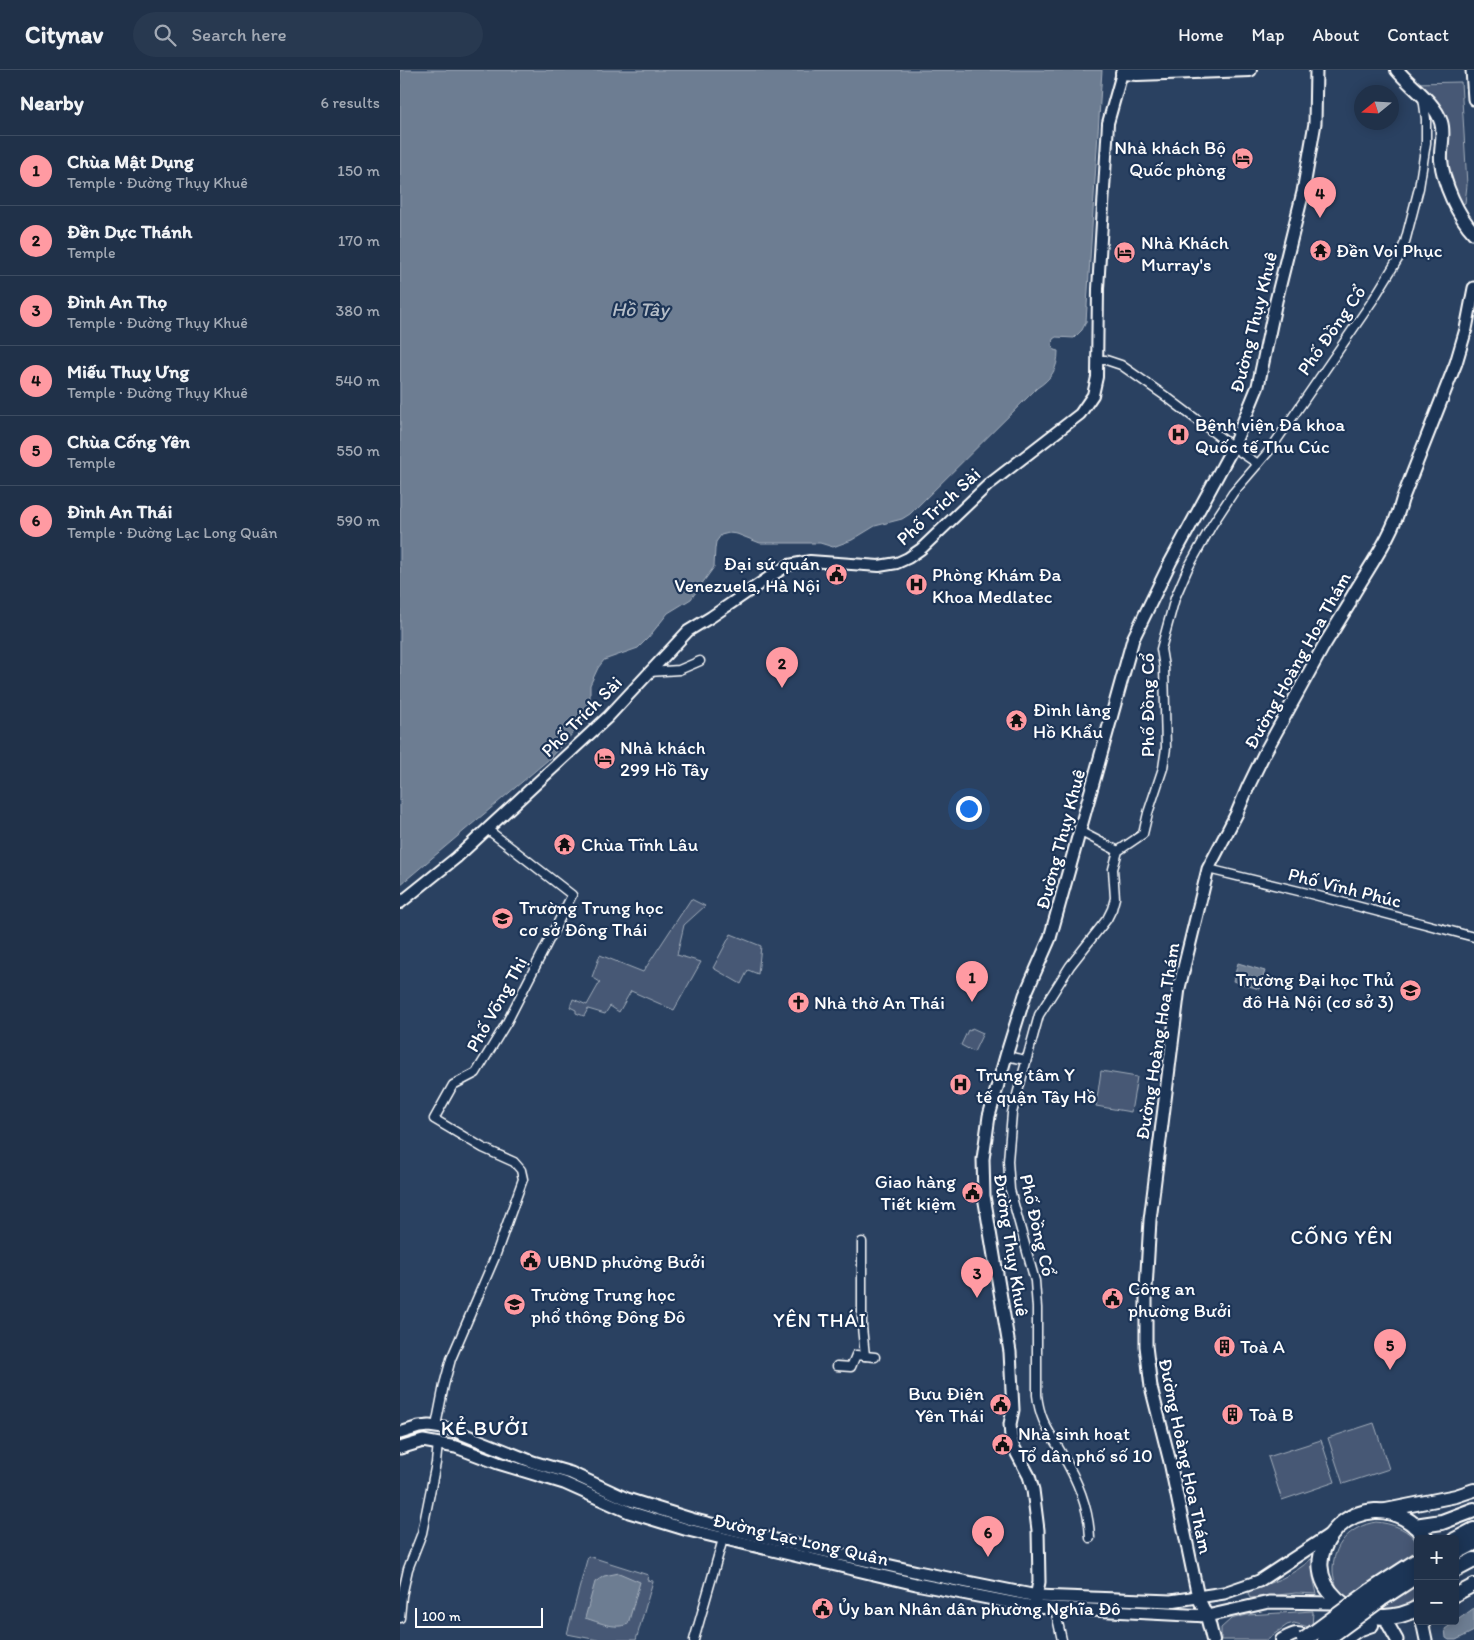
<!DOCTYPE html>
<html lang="en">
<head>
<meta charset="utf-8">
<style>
  :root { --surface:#203149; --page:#283950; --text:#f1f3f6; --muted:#a2a9b4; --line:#3d4c61; --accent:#ff9aa2 }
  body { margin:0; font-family:Itim,sans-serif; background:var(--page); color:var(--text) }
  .controls { position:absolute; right:15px; bottom:15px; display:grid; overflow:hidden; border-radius:5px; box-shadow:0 2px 12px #0003 }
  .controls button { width:45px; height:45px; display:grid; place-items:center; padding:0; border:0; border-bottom:1px solid var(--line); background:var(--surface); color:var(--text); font:25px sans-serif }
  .compass { position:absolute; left:954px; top:15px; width:45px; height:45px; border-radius:50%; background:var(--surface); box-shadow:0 2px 12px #0003; rotate:252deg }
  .scale { position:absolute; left:15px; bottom:12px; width:128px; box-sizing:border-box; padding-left:5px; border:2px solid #fff; border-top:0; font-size:14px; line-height:18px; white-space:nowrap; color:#fff; -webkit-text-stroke:4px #1d3557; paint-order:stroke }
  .you { position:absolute; left:568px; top:738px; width:18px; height:18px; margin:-12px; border:4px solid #fff; border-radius:50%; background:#1a73e8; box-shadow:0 0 0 8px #1a73e833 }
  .badge { display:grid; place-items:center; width:32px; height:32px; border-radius:50%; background:var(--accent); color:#111; font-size:16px; font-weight:700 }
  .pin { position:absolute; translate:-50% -41px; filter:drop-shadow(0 1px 2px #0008) }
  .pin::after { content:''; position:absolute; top:26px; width:18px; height:15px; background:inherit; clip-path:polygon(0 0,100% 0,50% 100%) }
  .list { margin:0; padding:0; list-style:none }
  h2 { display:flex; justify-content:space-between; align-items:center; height:65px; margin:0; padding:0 20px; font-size:21px }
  h2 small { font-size:16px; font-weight:400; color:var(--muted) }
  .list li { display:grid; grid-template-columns:32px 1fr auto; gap:15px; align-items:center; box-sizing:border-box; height:70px; padding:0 20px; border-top:1px solid var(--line) }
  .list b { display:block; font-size:19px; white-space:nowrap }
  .list p { margin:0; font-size:16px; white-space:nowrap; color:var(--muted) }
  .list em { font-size:16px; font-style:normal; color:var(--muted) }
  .icon { flex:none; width:28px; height:28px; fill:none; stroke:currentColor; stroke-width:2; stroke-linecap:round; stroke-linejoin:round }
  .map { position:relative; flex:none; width:1074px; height:1570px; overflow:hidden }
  header { display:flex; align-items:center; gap:30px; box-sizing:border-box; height:70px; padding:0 25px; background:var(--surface); border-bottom:1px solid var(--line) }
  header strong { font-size:24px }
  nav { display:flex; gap:28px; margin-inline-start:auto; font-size:18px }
  .search { width:350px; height:45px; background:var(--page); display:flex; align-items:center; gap:12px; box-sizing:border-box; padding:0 18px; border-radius:28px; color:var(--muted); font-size:19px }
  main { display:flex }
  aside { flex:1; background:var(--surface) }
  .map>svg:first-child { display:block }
  .green { fill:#465975; stroke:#a2acba }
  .water { fill:#6d7d92; stroke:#a7b1be }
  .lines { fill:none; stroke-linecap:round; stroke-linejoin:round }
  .minor-casing { stroke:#fff; stroke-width:11 }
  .tertiary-casing { stroke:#fff; stroke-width:14 }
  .secondary-casing { stroke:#fff; stroke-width:15 }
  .primary-casing { stroke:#fff; stroke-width:16 }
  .trunk-casing { stroke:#fff; stroke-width:18 }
  .minor { stroke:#1d3557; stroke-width:8 }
  .tertiary { stroke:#1d3557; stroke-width:10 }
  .secondary { stroke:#1d3557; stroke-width:11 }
  .primary { stroke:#1d3557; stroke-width:12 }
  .trunk { stroke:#1d3557; stroke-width:14 }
  .trunk-bridge-casing { stroke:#fff; stroke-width:18; stroke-linecap:butt }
  .trunk-bridge { stroke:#1d3557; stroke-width:14 }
  .labels { text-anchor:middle; stroke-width:4.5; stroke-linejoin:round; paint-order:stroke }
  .poi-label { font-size:19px; fill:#fff; stroke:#1d3557; text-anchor:start }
  .street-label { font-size:19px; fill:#fff; stroke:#1d3557 }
  .water-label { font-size:20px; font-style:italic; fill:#b6bec8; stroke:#1d3557 }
  .neighbourhood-label { font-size:20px; letter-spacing:1px; fill:#fff; stroke:#1d3557 }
  .quarter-label { font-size:21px; letter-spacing:1px; fill:#fff; stroke:#1d3557 }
</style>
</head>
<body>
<header>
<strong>Citynav</strong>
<div class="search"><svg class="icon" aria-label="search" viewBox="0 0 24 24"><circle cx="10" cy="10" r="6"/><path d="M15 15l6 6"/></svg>Search here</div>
<nav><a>Home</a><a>Map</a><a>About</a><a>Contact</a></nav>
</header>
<main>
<aside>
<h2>Nearby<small>6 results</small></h2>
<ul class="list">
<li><span class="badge">1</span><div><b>Chùa Mật Dụng</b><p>Temple · Đường Thụy Khuê</p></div><em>150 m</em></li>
<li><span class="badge">2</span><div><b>Đền Dực Thánh</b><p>Temple</p></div><em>170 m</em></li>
<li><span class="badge">3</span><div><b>Đình An Thọ</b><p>Temple · Đường Thụy Khuê</p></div><em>380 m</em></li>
<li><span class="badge">4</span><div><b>Miếu Thuỵ Ưng</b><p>Temple · Đường Thụy Khuê</p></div><em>540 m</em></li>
<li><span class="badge">5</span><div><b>Chùa Cống Yên</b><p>Temple</p></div><em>550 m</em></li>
<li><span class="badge">6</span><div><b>Đình An Thái</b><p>Temple · Đường Lạc Long Quân</p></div><em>590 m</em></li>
</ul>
</aside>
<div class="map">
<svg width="1074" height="1570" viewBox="0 0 1074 1570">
  <rect width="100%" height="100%" fill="#2a4161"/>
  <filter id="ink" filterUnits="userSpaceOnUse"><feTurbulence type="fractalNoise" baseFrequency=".02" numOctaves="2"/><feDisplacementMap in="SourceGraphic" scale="10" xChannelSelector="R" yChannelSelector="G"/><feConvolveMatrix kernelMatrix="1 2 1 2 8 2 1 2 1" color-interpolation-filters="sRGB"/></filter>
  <g filter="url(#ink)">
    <g class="green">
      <path d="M1061,12L1067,115L1065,133L1062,134L1060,132L1048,107L1045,64L1015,13Z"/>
      <path d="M291,829L305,836L284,855L277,885L301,892L274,940L231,921L219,942L210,936L205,944L188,939L184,946L176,943V940L170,937L173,929L187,935L200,912L192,907L200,885L243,902Z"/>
      <path d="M331,864L361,876L358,904L348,900L341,914L313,898Z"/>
      <path d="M572,958L583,963L574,982L561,975L568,960L570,961Z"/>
      <path d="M701,1001L737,1007L731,1042L696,1036Z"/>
      <path d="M974,1353L989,1399L943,1414L928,1368Z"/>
      <path d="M921,1370L935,1412L882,1430L868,1387Z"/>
      <path d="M976,1452C990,1453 1011,1459 1017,1474C1019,1479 1018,1488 1018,1493C1018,1502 1019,1512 1018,1520C1016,1531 999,1542 989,1543C983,1544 973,1538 967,1536C960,1534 948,1532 943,1527C937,1520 934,1510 933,1502C932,1475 950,1456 976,1452Z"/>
      <path d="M188,1486L248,1505L247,1510L253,1511L236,1570H198L167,1564Z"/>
      <path d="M911,1489L914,1490L913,1507L917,1524L896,1523L850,1528L848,1524L851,1519C873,1513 894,1505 911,1489Z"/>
      <path d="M913,1541L912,1558L894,1553L887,1555L866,1570H821V1558L831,1549L847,1545Z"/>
    </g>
    <g class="water">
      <path d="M0,0H702L686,252L682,260L674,268L656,267L653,269L652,275L654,280L658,281C658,299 651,309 637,318L510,444L502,449L475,456L452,470L433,477L420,473H360L337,464L329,463L321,465L316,472L315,479L314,497L291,529L268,543L248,568L238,578L204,590L198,598L190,615V641L186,649L148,690L0,815Z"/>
      <path d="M838,893L865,901L859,919L833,911Z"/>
      <path d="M219,1503L240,1512L228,1554C214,1560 199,1552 185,1548L195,1512L204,1506Z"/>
      <path d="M1074,1538V1561L1056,1570H1049L1046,1568L1045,1559Z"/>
    </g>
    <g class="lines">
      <defs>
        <g id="minor">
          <path d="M698,290H706L721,295L768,328L833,377L858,394"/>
          <path d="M249,602L279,600L300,591"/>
          <path d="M679,761L718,781"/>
          <path d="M808,799L907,823L1074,867"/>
          <path d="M606,986L626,990"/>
          <path d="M462,1172V1257L465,1286"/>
          <path d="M437,1296L451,1297L456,1285L475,1287"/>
          <path d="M36,1356L44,1315L51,1289L95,1187L123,1109L121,1100L114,1092L83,1078L34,1049L53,1015L76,1003L79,998L107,952L172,825L87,759"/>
          <path d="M690,1468C689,1437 677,1410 662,1384C650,1362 640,1352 637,1325V1238L635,1211L610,1120L608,1091L612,1043L639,945L670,896L707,849L712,839L715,828L713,799L718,781L743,764L748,743L763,698L766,678L764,597L761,579L775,528L788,498L812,455L833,423L870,380L973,230L998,189L1005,172L1019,118L1026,73V49L1023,27"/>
          <path d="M655,1539L662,1570"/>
          <path d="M0,1548L2,1526L8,1499L22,1463L36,1393L38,1373"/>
          <path d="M294,1570L323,1469"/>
        </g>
        <path id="tertiary" d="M0,833L56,788L208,647L288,561L311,547L374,504L389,495L410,491L479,496L497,493L508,488L521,479L588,415L680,344L693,325L697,307L698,219L708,53L722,3"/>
        <g id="secondary">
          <path d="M1072,0L1074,29"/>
          <path d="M0,1363L19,1357L29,1356L50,1359L133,1392L171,1403L227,1429L291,1449L376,1470L518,1502L637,1526L771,1531L824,1523L859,1511L932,1463"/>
          <path d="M0,1378L23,1371L56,1377L98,1393L164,1413L229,1442L288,1460L516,1514L634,1537L807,1546L869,1532L933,1533"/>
          <path d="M634,1537L639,1512L638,1460L633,1420L629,1406L613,1376L611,1367L610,1354L613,1340L610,1282L584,1126L583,1089L589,1046L606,986L625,925L650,868L733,569L770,493L833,377L858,316L876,231L903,122L915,53L916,0"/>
          <path d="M807,1546L798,1527L770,1392L751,1317L746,1276V1219L750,1150L779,918L808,799L837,743L848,717L864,684L923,577L950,533V530C968,498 993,466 1002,430L1056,293L1066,259L1074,218"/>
          <path d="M1022,1551L1026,1570"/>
          <path d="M988,1554L997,1570"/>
        </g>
        <g id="primary">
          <path d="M997,0C1011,17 1034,31 1041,52C1045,64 1040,78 1041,90C1043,113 1058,146 1074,163"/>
          <path d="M722,3L737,4L850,0"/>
          <path d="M981,1441L1056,1426L1074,1420"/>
          <path d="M1055,1525L1074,1515"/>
          <path d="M807,1546L813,1570"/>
          <path d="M882,1570C893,1564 899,1560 909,1570"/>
          <path d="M944,1570L958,1560L972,1555"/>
        </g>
        <g id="trunk">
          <path d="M1015,1456L1042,1452L1074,1440"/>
          <path d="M1055,1470L1074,1460"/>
          <path d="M1055,1483L1074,1473"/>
          <path d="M1055,1500L1074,1490"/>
          <path d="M1018,1538C960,1570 886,1509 938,1457C948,1447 961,1442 975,1441C995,1440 1015,1451 1026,1469"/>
        </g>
      </defs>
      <use href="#minor" class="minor-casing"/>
      <use href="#tertiary" class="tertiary-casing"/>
      <use href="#secondary" class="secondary-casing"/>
      <use href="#primary" class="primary-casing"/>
      <use href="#trunk" class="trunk-casing"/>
      <use href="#minor" class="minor"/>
      <use href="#tertiary" class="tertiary"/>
      <use href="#secondary" class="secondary"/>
      <use href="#primary" class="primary"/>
      <use href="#trunk" class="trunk"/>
      <defs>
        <g id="trunk-bridge">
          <path d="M904,1570L972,1520L1018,1490"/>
          <path d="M925,1570L981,1529L1018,1505"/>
        </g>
      </defs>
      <use href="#trunk-bridge" class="trunk-bridge-casing"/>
      <use href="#trunk-bridge" class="trunk-bridge"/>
    </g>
  </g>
  <defs>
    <symbol id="hotel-disc" viewBox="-11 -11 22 22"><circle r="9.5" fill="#ff9aa2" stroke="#1d3557"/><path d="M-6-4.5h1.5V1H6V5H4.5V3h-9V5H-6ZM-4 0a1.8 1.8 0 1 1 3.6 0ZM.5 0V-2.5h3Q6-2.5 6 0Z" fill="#111"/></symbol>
    <symbol id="temple-disc" viewBox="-11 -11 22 22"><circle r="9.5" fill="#ff9aa2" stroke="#1d3557"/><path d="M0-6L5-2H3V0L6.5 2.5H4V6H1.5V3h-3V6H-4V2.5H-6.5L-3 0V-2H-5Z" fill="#111"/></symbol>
    <symbol id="hospital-disc" viewBox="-11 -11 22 22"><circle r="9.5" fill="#ff9aa2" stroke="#1d3557"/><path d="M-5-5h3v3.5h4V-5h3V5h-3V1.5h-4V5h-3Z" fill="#111"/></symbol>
    <symbol id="civic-disc" viewBox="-11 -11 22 22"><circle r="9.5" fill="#ff9aa2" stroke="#1d3557"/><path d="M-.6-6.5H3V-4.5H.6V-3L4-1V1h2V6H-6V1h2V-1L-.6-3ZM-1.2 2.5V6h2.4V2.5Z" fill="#111"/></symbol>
    <symbol id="school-disc" viewBox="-11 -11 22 22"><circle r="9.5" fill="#ff9aa2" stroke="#1d3557"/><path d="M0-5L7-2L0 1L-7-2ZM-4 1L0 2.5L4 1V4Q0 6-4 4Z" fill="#111"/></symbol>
    <symbol id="university-disc" viewBox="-11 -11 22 22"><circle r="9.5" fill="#ff9aa2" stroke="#1d3557"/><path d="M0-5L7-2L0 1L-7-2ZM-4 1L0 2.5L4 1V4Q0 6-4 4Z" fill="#111"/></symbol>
    <symbol id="church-disc" viewBox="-11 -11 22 22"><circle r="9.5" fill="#ff9aa2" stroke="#1d3557"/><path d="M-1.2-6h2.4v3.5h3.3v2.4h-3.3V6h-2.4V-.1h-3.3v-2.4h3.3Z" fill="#111"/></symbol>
    <symbol id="building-disc" viewBox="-11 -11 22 22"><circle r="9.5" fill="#ff9aa2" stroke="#1d3557"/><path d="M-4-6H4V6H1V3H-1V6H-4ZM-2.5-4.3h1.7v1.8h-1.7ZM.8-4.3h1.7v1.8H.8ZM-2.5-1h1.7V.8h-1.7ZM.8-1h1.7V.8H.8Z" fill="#111"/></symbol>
  </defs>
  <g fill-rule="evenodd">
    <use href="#hotel-disc" x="830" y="76" width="25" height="25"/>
    <use href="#temple-disc" x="908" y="168" width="25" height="25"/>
    <use href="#hotel-disc" x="712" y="170" width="25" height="25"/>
    <use href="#hospital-disc" x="766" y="352" width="25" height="25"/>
    <use href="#civic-disc" x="424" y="492" width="25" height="25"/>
    <use href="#hospital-disc" x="504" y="502" width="25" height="25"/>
    <use href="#temple-disc" x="604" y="638" width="25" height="25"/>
    <use href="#hotel-disc" x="192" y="676" width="25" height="25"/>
    <use href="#temple-disc" x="152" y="762" width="25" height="25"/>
    <use href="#school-disc" x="90" y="836" width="25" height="25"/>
    <use href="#university-disc" x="998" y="908" width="25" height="25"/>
    <use href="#church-disc" x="386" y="920" width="25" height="25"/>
    <use href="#hospital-disc" x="548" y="1002" width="25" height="25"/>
    <use href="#civic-disc" x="560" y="1110" width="25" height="25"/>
    <use href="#civic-disc" x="118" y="1178" width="25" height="25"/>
    <use href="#civic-disc" x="700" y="1216" width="25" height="25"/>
    <use href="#school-disc" x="102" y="1222" width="25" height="25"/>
    <use href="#building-disc" x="812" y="1264" width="25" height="25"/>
    <use href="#civic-disc" x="588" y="1322" width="25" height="25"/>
    <use href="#building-disc" x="820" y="1332" width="25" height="25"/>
    <use href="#civic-disc" x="590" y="1362" width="25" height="25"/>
    <use href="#civic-disc" x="410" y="1526" width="25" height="25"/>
  </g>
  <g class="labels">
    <g class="poi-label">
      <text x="826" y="84" text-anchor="end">Nhà khách Bộ<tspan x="826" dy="22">Quốc phòng</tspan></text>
      <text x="741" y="179">Nhà Khách<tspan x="741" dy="22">Murray's</tspan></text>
      <text x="936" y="187">Đền Voi Phục</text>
      <text x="795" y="361">Bệnh viện Đa khoa<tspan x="795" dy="22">Quốc tế Thu Cúc</tspan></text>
      <text x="420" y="500" text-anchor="end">Đại sứ quán<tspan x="420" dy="22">Venezuela, Hà Nội</tspan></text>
      <text x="532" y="511">Phòng Khám Đa<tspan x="532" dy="22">Khoa Medlatec</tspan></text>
      <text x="633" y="646">Đình làng<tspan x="633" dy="22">Hồ Khẩu</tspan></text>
      <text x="220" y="684">Nhà khách<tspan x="220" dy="22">299 Hồ Tây</tspan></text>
      <text x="181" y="781">Chùa Tĩnh Lâu</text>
      <text x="119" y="844">Trường Trung học<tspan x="119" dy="22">cơ sở Đông Thái</tspan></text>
      <text x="994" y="916" text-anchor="end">Trường Đại học Thủ<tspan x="994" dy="22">đô Hà Nội (cơ sở 3)</tspan></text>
      <text x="414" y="939">Nhà thờ An Thái</text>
      <text x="576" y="1011">Trung tâm Y<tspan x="576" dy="22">tế quận Tây Hồ</tspan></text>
      <text x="556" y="1118" text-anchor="end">Giao hàng<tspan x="556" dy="22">Tiết kiệm</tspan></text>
      <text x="147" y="1198">UBND phường Bưởi</text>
      <text x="728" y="1225">Công an<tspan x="728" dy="22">phường Bưởi</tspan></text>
      <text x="131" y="1231">Trường Trung học<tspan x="131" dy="22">phổ thông Đông Đô</tspan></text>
      <text x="840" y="1283">Toà A</text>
      <text x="584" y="1330" text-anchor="end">Bưu Điện<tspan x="584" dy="22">Yên Thái</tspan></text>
      <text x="849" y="1351">Toà B</text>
      <text x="618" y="1370">Nhà sinh hoạt<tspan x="618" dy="22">Tổ dân phố số 10</tspan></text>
      <text x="438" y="1545">Ủy ban Nhân dân phường Nghĩa Đô</text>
    </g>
    <g class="street-label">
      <text transform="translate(853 252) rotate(-76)" y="7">Đường Thụy Khuê</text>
      <text transform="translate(931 260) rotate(-55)" y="7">Phố Đồng Cổ</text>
      <text transform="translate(538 436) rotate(-42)" y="7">Phố Trích Sài</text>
      <text transform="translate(897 590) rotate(-61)" y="7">Đường Hoàng Hoa Thám</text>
      <text transform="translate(747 635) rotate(-90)" y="7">Phố Đồng Cổ</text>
      <text transform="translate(181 646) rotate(-45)" y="7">Phố Trích Sài</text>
      <text transform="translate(660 769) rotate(-75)" y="7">Đường Thụy Khuê</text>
      <text transform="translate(945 817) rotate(14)" y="7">Phố Vĩnh Phúc</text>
      <text transform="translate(96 934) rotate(-61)" y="7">Phố Võng Thị</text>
      <text transform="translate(757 971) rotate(-81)" y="7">Đường Hoàng Hoa Thám</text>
      <text transform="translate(638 1155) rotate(77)" y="7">Phố Đồng Cổ</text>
      <text transform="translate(612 1175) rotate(81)" y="7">Đường Thụy Khuê</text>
      <text transform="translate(786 1386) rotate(78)" y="7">Đường Hoàng Hoa Thám</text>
      <text transform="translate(401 1469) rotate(13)" y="7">Đường Lạc Long Quân</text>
    </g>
    <g class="water-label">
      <text x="240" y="246">Hồ Tây</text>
    </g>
    <g class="neighbourhood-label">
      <text x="942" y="1174">CỐNG YÊN</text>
      <text x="420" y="1257">YÊN THÁI</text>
    </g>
    <g class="quarter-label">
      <text x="85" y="1365">KẺ BƯỞI</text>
    </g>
  </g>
</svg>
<div class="controls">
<button>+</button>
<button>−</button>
</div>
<svg class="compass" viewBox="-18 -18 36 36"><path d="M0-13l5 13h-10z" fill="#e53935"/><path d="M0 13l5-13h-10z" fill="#a2a9b4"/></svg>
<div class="scale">100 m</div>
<div class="you"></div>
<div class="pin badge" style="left:572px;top:932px">1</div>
<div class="pin badge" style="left:382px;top:618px">2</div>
<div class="pin badge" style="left:577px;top:1228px">3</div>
<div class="pin badge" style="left:920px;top:148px">4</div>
<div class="pin badge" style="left:990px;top:1300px">5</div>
<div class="pin badge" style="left:588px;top:1487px">6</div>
</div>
</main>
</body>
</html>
